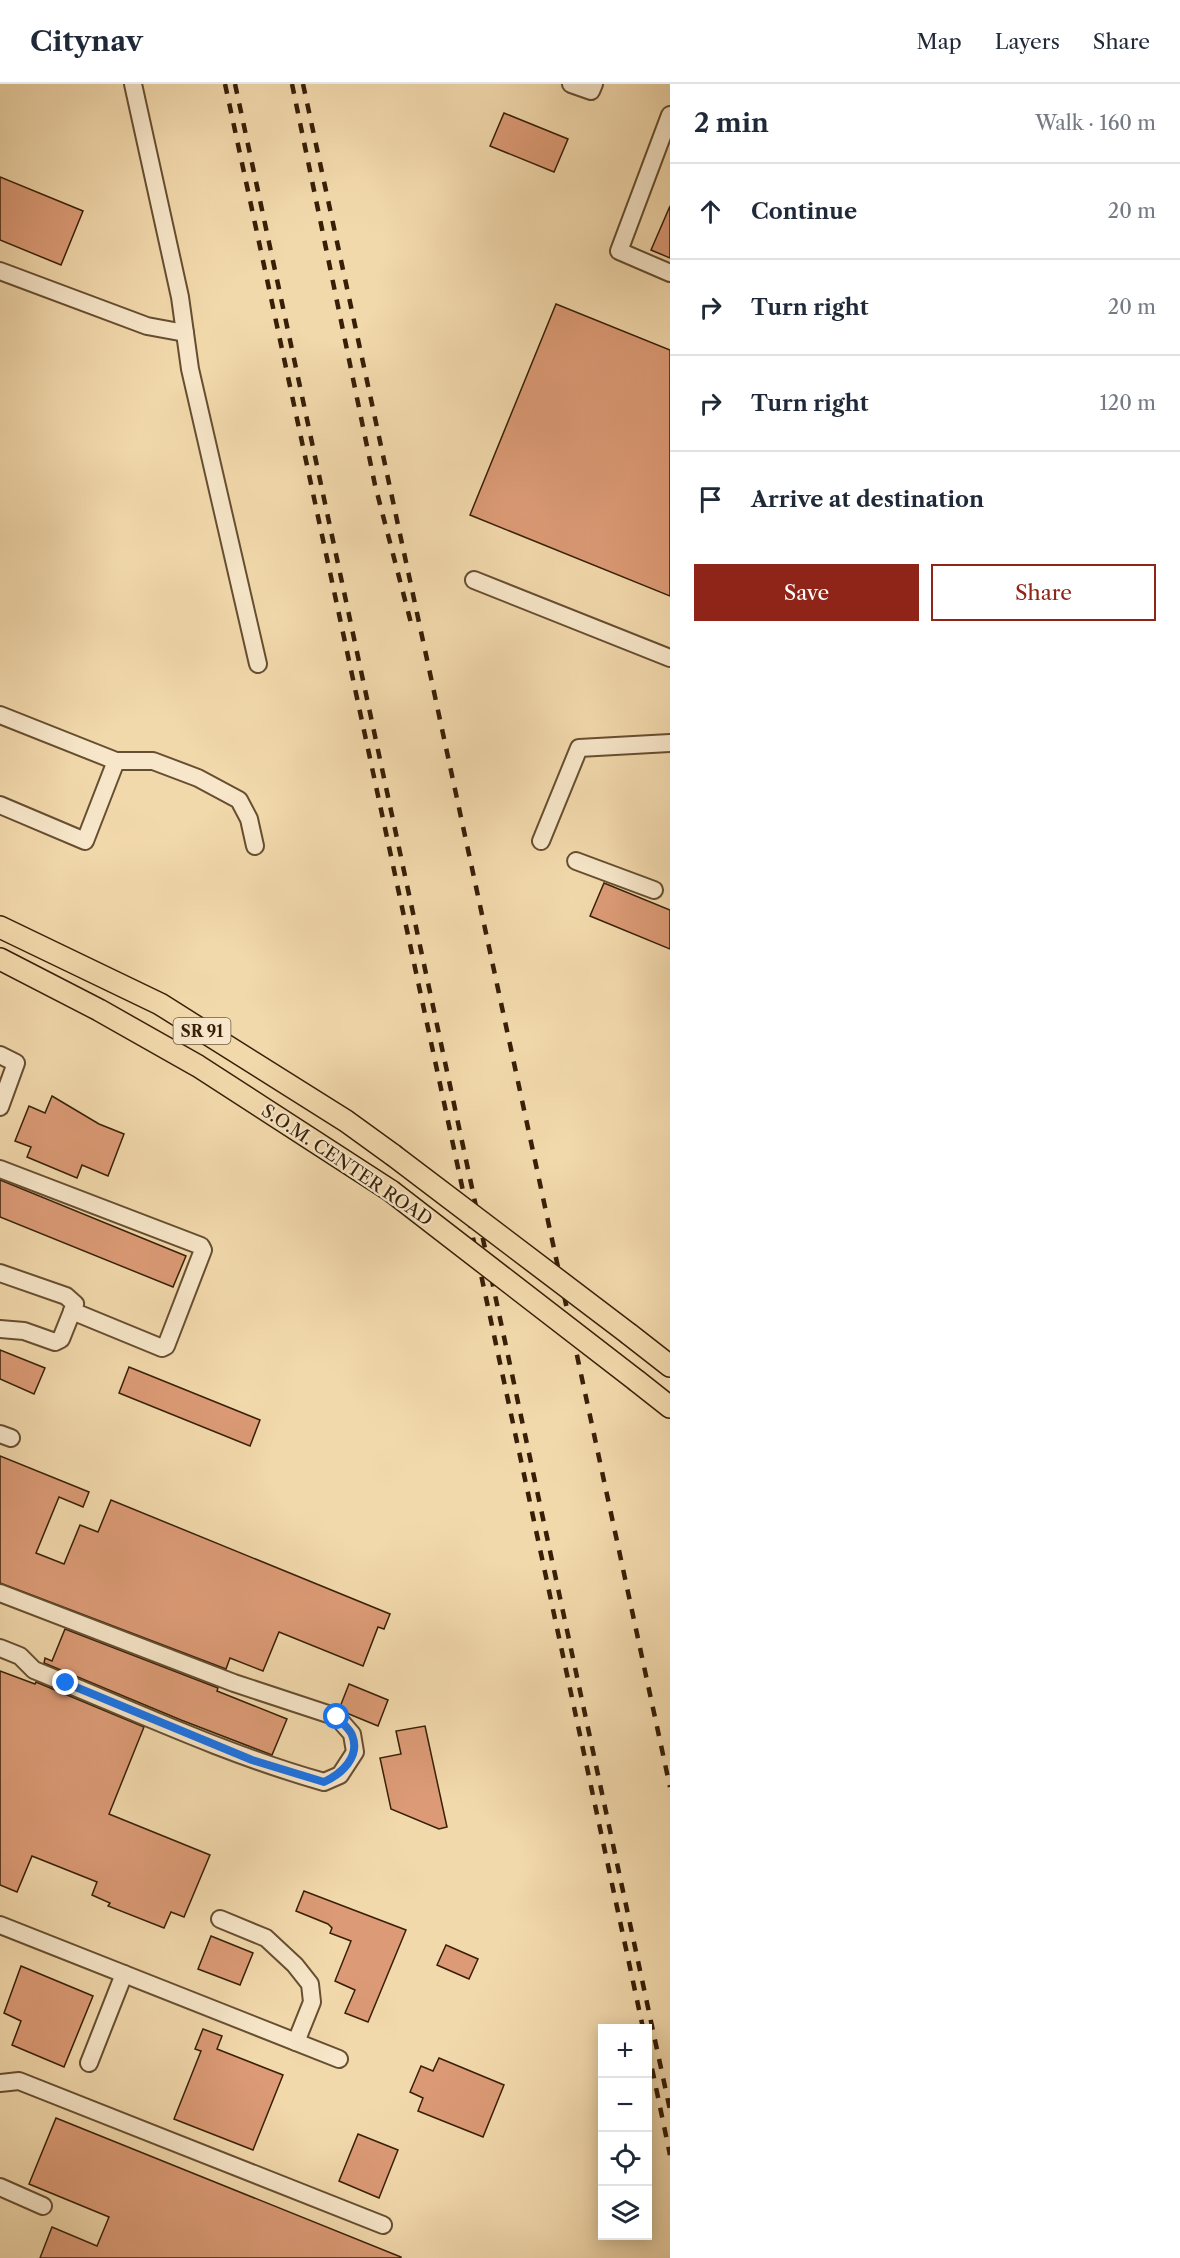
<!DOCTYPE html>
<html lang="en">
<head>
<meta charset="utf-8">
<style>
  :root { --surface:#fff; --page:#f6f6f7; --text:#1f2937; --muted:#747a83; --line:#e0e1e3; --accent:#8f2418 }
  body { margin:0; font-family:"Libre Caslon Text",serif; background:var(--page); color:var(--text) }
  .controls { position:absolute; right:18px; bottom:18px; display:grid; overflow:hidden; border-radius:0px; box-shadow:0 3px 15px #0003 }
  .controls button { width:54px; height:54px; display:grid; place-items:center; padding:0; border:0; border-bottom:2px solid var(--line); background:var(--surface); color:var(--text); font:30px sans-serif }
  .stop { position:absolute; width:18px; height:18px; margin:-14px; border:4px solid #1a73e8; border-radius:50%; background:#fff }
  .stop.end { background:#1a73e8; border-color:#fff; box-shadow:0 2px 6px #0008 }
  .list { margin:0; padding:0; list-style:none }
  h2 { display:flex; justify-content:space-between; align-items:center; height:78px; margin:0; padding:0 24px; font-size:26px }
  h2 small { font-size:20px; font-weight:400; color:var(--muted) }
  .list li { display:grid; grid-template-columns:39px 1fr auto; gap:18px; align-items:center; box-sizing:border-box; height:96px; padding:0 24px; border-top:2px solid var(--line) }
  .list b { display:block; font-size:22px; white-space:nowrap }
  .list em { font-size:20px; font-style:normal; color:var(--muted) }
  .actions { display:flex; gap:12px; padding:18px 24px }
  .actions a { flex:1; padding:14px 0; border:2px solid var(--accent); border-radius:0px; text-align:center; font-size:21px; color:var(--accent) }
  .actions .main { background:var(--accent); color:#fff }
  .icon { flex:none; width:33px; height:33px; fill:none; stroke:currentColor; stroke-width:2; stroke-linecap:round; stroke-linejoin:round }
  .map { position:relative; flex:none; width:670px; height:2174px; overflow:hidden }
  header { display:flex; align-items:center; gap:36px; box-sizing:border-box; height:84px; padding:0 30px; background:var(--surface); border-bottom:2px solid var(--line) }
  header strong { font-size:28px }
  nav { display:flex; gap:33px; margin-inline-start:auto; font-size:21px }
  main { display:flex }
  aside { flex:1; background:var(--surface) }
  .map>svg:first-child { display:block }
  .building { fill:#dc9b76; stroke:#371f07; stroke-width:1.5 }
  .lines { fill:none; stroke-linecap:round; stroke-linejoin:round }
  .minor-casing { stroke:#664e30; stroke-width:20 }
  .major-casing { stroke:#371f07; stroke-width:24 }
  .minor { stroke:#f7e6c9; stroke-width:16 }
  .major { stroke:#f2d9ac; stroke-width:21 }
  .rail { stroke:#371f07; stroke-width:4.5; stroke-dasharray:10 10; stroke-linecap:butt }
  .major-bridge-casing { stroke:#371f07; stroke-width:24; stroke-linecap:butt }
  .major-bridge { stroke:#f2d9ac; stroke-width:21 }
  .route { stroke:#1a73e8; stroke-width:8 }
  .labels { text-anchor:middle; stroke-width:4.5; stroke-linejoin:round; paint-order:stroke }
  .shield { fill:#f7e6c9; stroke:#715b41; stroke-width:1.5 }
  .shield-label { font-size:16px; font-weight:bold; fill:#371f07 }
  .street-label { font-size:18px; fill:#371f07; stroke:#f7e6c9 }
</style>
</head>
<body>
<header>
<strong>Citynav</strong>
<nav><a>Map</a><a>Layers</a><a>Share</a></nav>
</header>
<main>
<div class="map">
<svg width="670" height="2174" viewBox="0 0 670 2174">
  <rect width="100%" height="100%" fill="#f2d9ac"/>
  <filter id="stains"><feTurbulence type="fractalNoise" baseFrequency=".00333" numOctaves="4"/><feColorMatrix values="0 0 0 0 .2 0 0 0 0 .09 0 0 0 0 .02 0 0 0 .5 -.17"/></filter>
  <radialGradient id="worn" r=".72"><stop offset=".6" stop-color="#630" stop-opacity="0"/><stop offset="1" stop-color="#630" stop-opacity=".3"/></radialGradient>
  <g class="building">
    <path d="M504,29L568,55L554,88L490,62Z"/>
    <path d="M0,93L83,127L61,181L0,156Z"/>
    <path d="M670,122V174L651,166Z"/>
    <path d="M556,220L670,266V512L470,431Z"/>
    <path d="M604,799L670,826V865L590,832Z"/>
    <path d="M52,1012L99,1040L124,1050L108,1092L82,1081L77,1094L27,1073L31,1063L15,1057L29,1022L45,1029Z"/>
    <path d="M0,1096L186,1172L173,1203L0,1133Z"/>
    <path d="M0,1266L45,1284L34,1310L0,1295Z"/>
    <path d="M129,1283L260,1336L250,1362L119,1309Z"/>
    <path d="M0,1372L89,1408L83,1423L59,1413L36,1469L64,1480L80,1441L98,1448L111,1416L390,1530L384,1545L378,1543L363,1582L279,1548L263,1587L230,1574L226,1585L0,1499Z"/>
    <path d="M65,1545L218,1604L217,1607L287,1635L272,1671L181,1636L44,1579L45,1574L52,1577Z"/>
    <path d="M0,1587L35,1600L36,1598L144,1643L109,1730L210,1771L184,1833L171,1828L164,1844L108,1822L110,1819L92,1811L97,1798L32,1772L17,1808L0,1801Z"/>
    <path d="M349,1600L388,1616L378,1642L349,1630L340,1623Z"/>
    <path d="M425,1642L447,1743L439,1745L391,1725L380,1674L401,1670L396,1647Z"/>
    <path d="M304,1807L406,1846L368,1938L345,1929L355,1906L335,1897L351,1857L330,1849L332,1844L328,1840L296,1827Z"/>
    <path d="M211,1852L253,1869L240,1901L198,1885Z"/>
    <path d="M446,1861L478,1875L469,1895L437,1881Z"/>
    <path d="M21,1882L93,1912L64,1983L12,1961L21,1937L4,1929Z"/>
    <path d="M203,1945L222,1952L217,1965L283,1991L253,2066L174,2035L201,1967L195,1965Z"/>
    <path d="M439,1974L504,2001L483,2053L418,2027L423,2014L410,2008L421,1982L433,1987Z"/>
    <path d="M56,2034L401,2173V2174H40L52,2143L97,2162L109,2133L29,2100Z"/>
    <path d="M358,2050L398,2066L379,2114L339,2097Z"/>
  </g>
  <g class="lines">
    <defs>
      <g id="minor">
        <path d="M133,0L180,213L190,285L258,580"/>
        <path d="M571,0L591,7L594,0"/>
        <path d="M670,31L619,167L670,189"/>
        <path d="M0,187L147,242L185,249"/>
        <path d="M474,496L670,574"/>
        <path d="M0,631L116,677H153L198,694L239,716L249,735L255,762"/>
        <path d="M0,721L85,757L116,677"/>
        <path d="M541,757L579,664L670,659"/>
        <path d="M576,777L654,806"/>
        <path d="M0,971L16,979L0,1023"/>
        <path d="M0,1085L201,1162L203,1166L166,1262L162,1264L72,1227"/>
        <path d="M0,1189L66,1212L75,1220L61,1255L55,1258L24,1247L0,1245"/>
        <path d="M0,1350L11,1354"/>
        <path d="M0,1509L234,1599L337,1633L352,1650L355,1668L340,1691L324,1698C224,1670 130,1625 34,1586L20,1572L0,1564"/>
        <path d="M220,1835L266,1854L295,1881L310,1900L312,1918L296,1958"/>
        <path d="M0,1841L339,1975"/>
        <path d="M89,1979L124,1890"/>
        <path d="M0,1999L19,1997L383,2141"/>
        <path d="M0,2103L43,2122"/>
      </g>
      <g id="major">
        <path d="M0,843L160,920L346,1037L393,1071"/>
        <path d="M0,875L99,926L198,982L391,1107"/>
        <path d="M629,1250L670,1282"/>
        <path d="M637,1297L670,1323"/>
      </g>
    </defs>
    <use href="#minor" class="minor-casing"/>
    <use href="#major" class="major-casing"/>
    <use href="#minor" class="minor"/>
    <use href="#major" class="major"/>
    <g class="rail">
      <path d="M225,0L643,1944"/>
      <path d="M235,0L670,2026"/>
      <path d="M292,0L375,401L411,539"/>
      <path d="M303,0L670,1703"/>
      <path d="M648,1965L670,2071"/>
    </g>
    <defs>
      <g id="major-bridge">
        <path d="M393,1071L629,1250"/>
        <path d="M391,1107L637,1297"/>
      </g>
    </defs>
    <use href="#major-bridge" class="major-bridge-casing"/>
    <use href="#major-bridge" class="major-bridge"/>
  </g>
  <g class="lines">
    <path class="route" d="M66,1599L252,1676L324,1698C341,1690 361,1673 352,1651C350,1645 341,1638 337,1633"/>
  </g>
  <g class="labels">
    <rect class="shield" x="173.5" y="934" width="57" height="26" rx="4.5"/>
    <g class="shield-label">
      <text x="202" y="953">SR 91</text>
    </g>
    <g class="street-label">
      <text transform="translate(347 1081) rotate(34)" y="6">S.O.M. CENTER ROAD</text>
    </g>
  </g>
  <rect width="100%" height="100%" filter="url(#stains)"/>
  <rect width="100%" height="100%" fill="url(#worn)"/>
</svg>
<div class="controls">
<button>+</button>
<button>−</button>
<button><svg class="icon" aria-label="locate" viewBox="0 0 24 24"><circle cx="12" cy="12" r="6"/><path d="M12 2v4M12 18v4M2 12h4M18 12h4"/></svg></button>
<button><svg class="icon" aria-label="layers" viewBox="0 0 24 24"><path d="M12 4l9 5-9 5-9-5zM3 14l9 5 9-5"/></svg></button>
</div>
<div class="stop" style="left:337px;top:1633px"></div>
<div class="stop end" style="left:66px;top:1599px"></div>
</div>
<aside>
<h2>2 min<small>Walk · 160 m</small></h2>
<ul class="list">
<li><svg class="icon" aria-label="ahead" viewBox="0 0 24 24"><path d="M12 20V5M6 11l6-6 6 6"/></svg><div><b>Continue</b></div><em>20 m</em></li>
<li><svg class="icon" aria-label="right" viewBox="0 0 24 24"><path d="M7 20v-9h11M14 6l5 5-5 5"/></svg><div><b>Turn right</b></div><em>20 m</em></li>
<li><svg class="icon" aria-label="right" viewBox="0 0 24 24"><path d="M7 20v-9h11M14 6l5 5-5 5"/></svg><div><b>Turn right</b></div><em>120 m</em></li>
<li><svg class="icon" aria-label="arrive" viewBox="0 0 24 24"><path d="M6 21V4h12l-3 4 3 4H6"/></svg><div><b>Arrive at destination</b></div></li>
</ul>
<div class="actions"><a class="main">Save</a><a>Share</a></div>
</aside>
</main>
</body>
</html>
